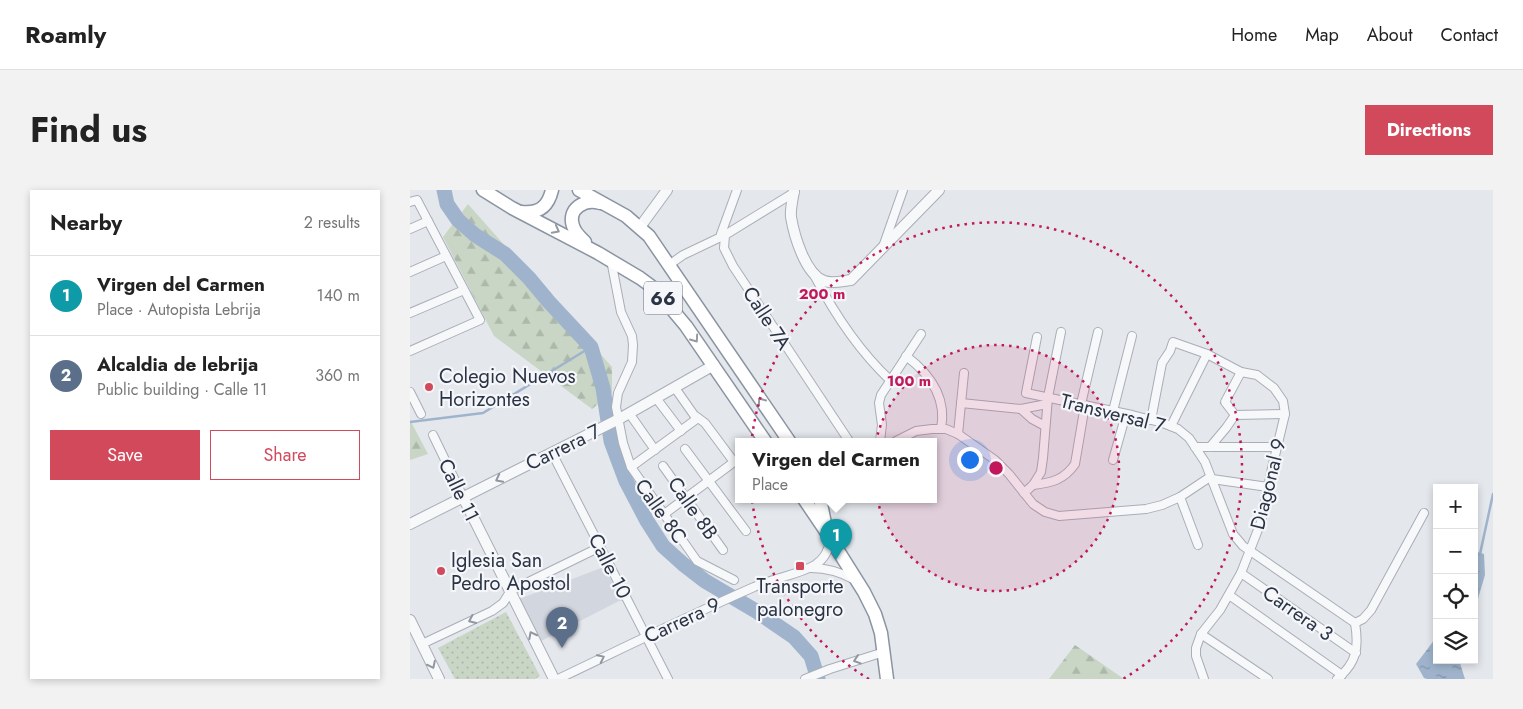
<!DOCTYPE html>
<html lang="en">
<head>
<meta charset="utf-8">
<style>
  :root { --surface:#fff; --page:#f2f2f2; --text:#222; --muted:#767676; --line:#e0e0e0; --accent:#d1495b }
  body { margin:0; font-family:Jost,sans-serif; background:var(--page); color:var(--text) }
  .controls { position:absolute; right:15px; bottom:15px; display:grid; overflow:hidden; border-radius:0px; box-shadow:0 2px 8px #0003 }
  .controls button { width:45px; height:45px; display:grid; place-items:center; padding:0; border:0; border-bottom:1px solid var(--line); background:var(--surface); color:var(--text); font:25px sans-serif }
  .you { position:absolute; left:559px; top:269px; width:18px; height:18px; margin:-12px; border:4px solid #fff; border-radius:50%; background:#1a73e8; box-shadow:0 0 0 8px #1a73e833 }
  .badge { display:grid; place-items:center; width:32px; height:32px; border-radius:50%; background:var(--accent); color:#fff; font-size:16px; font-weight:700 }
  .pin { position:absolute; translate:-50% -41px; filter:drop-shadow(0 1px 2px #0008) }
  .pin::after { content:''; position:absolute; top:26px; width:18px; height:15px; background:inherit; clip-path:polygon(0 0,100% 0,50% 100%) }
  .popup { position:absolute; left:325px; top:248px; width:202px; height:65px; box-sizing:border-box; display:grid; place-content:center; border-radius:0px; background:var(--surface); filter:drop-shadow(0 1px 4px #0005); font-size:16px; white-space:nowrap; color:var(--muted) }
  .popup b { font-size:19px; color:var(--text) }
  .popup::after { content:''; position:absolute; left:50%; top:100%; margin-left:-10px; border:10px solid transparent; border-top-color:var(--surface) }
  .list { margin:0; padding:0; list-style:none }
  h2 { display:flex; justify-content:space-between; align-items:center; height:65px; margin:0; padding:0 20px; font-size:21px }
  h2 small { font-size:16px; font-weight:400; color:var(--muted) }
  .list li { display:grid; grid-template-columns:32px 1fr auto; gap:15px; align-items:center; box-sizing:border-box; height:80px; padding:0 20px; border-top:1px solid var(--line) }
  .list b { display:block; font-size:19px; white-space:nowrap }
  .list p { margin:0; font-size:16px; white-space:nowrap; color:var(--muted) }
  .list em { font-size:16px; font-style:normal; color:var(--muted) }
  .actions { display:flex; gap:10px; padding:15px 20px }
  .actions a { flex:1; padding:11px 0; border:1px solid var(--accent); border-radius:0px; text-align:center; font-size:18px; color:var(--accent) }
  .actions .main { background:var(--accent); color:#fff }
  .icon { flex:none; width:28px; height:28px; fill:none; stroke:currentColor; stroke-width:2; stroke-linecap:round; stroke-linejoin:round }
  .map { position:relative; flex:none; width:1083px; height:489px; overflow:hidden; border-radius:0px }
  header { display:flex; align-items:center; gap:30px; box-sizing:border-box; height:70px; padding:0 25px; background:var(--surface); border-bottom:1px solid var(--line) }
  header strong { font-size:24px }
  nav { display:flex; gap:28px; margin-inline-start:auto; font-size:18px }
  .intro { display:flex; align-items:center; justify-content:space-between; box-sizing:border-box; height:120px; padding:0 30px }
  h1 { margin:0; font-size:35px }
  .button { padding:12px 22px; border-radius:0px; background:var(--accent); color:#fff; font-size:18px; font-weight:700 }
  main { display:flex; gap:30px; padding:0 30px }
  aside { flex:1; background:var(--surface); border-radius:0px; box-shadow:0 2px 8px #0003 }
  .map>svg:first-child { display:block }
  .built { fill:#d2d6de }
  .green { fill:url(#green-dots) }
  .forest { fill:url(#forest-firs) }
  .water { fill:url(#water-ripples) }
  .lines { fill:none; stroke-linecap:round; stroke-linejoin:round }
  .stream { stroke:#9fb4cc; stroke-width:2.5 }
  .river { stroke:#9fb4cc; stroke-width:15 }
  .minor-casing { stroke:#a9aeb7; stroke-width:10 }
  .tertiary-casing { stroke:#a9aeb7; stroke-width:12 }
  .trunk-casing { stroke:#8b94a3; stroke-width:15 }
  .minor { stroke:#f7f8fa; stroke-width:8 }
  .tertiary { stroke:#f7f8fa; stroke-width:10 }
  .trunk { stroke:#fff; stroke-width:12 }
  .oneway { stroke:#959aa2 }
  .oneway2 { stroke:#9196a0 }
  .ring { fill:none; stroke:#c2185b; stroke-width:2.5; stroke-dasharray:2.5 5 }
  .poi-dot { fill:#d1495b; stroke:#f4f6f9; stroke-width:2 }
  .labels { text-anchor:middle; stroke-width:4.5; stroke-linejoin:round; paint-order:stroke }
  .shield { fill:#f4f6f9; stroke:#676e7b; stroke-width:1 }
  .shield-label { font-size:19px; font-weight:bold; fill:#2b3445 }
  .street-label { font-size:20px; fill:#2b3445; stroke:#f4f6f9 }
  .poi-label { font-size:20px; fill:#2b3445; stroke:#f4f6f9; text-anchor:start }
  .centre { fill:#c2185b; stroke:#f4f6f9; stroke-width:2.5 }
  .ring-label { font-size:15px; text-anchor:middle; font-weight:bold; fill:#c2185b; stroke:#f4f6f9; stroke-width:4.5; stroke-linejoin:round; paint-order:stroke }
</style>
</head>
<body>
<header>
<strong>Roamly</strong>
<nav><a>Home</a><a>Map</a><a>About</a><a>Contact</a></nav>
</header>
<div class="intro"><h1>Find us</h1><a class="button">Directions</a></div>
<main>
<aside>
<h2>Nearby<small>2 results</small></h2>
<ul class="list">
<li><span class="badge" style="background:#0f9aa8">1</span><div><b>Virgen del Carmen</b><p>Place · Autopista Lebrija</p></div><em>140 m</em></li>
<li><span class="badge" style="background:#5c6f8a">2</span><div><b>Alcaldia de lebrija</b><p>Public building · Calle 11</p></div><em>360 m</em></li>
</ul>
<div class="actions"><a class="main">Save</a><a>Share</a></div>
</aside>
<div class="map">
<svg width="1083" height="489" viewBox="0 0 1083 489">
  <defs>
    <pattern id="green-dots" width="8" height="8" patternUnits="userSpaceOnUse" patternTransform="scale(1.25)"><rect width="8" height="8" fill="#c9d6c5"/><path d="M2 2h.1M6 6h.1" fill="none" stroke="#adb8ab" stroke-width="1.8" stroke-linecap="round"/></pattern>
    <pattern id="forest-firs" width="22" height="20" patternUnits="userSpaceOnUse" patternTransform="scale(1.25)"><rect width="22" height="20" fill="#c9d6c5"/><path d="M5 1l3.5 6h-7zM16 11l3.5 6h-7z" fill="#adb8ab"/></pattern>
    <pattern id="water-ripples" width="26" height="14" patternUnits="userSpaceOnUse" patternTransform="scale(1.25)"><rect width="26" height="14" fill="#9fb4cc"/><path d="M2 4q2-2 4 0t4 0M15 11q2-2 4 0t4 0" fill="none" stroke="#8293a7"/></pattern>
  </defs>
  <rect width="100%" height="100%" fill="#e4e7ec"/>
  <path class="built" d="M194,377L213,411H209L129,452L109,409Z"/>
  <path class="green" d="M96,422L130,486L125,489H45L28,458Z"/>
  <g class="forest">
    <path d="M58,14L202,177V203L182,219L84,146L33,47Z"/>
    <path d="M0,230L18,264L0,270Z"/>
    <path d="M665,455L714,489H639Z"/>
  </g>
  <g class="water">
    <path d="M1064,361L1074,364L1075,385L1064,422Z"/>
    <path d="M1027,444V470H1049L1055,489H1017L1014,488L1006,474L1022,453Z"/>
  </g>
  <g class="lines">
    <g class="stream">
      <path d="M0,232L73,223L181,157"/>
      <path d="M1070,364L1083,304"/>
    </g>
    <path class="river" d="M34,0L37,14L48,30L65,45L95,64L119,88L139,112L181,157L193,198L201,251L216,291L237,331L253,356L273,374L295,391L346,421L384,447L401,466L408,489"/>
    <defs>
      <g id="minor">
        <path d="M327,0L311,44L315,45L314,58L323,76L439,251"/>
        <path d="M0,12L7,10L70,130L0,161"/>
        <path d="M0,39L18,31"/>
        <path d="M473,57L493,0"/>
        <path d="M201,70L211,122L222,146L223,155L222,172L208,203L206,217L213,253L221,277L287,371L324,390"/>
        <path d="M259,75L273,65L315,45L385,2"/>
        <path d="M0,82L36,66"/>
        <path d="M404,85C424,123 448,160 480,190"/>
        <path d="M0,123L54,100"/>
        <path d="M627,147L616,203L722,225L753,233L768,239L779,248L795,272L823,344L833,356L945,433"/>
        <path d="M496,166C520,184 537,208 531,239"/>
        <path d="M0,202L11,224"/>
        <path d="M246,208L271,241"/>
        <path d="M551,213L611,219L637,214"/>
        <path d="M671,214L688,142"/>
        <path d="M611,219L622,229L635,236"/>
        <path d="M703,221L722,146"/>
        <path d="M219,223L245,260"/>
        <path d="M825,225L815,212L831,182"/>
        <path d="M741,230L752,173L760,161L763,152L797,164L831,182L847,185L864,198L873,211L875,224L862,278L851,332L831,383L810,420L791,444L786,458V466L794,489"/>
        <path d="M761,236L797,164"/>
        <path d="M548,244L554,183"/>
        <path d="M23,245L53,307"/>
        <path d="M470,251L472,235L469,213L471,205L511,144"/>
        <path d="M486,251L506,241L522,239H536L548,244L585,270L599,284L623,314L635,322L649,326L736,319L752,315L770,307L800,287"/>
        <path d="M785,257H867"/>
        <path d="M800,257L816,238L825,225L875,224"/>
        <path d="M275,259L336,341"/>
        <path d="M142,263L258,489"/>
        <path d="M703,270L716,224"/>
        <path d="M253,276L313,360"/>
        <path d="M221,277L288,228"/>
        <path d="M802,289L858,297"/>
        <path d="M623,295C641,293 654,290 665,274L675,215"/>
        <path d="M614,303L623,295L631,282L633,268L638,207L651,142"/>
        <path d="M770,307L788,355"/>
        <path d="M253,325L324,272L295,233L284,225L265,198"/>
        <path d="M401,378C417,378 431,382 445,390"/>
        <path d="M831,383L946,463"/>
        <path d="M819,405L932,485"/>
        <path d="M945,433L953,429L961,420L1014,323"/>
        <path d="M791,444L858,489"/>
        <path d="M12,454L82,421L93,413L100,402L104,399L190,357"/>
        <path d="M148,489C213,458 278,426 344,397C363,388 388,385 405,375C414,369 419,360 420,350"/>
        <path d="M395,489L420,479L474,462"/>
        <path d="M927,489C947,473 949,457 945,433"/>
      </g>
      <g id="tertiary">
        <path d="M384,0C383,9 380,19 381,27C384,45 395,84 414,91C422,94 433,91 441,90L529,0"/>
        <path d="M230,37L257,0"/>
        <path d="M53,307L144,489"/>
        <path d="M0,334L209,229L304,175"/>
        <path d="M0,430L29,489"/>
      </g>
      <g id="trunk">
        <path d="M73,0L102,18L188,63L230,88L245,99L276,136L355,251"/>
        <path d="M169,0L216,26L239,46L379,251"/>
        <path d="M111,22C129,24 138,17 142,0"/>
        <path d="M175,52C170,47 165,43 163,36C157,19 175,8 190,13"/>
        <path d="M394,309L417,343L454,402L465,424L471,443L477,489"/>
        <path d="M410,309L416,338"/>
      </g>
    </defs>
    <use href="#minor" class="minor-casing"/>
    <use href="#tertiary" class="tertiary-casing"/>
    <use href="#trunk" class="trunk-casing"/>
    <use href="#minor" class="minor"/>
    <use href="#tertiary" class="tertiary"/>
    <use href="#trunk" class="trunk"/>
  </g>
  <defs><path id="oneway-chevron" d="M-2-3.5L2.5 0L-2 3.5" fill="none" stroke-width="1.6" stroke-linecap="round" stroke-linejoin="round" transform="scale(1.25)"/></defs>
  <g class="oneway">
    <use href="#oneway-chevron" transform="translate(146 40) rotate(28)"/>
    <use href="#oneway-chevron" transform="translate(285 149) rotate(55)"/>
    <use href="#oneway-chevron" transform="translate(351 211) rotate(-125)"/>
  </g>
  <g class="oneway2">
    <use href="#oneway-chevron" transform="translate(89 289) rotate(153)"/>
    <use href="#oneway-chevron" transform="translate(62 430) rotate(155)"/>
    <use href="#oneway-chevron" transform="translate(122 445) rotate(-117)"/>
    <use href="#oneway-chevron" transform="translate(191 468) rotate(-26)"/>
    <use href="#oneway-chevron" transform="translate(447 470) rotate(162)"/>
    <use href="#oneway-chevron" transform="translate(22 475) rotate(64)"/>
  </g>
  <circle cx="586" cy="278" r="123" fill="#c2185b" fill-opacity=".12"/>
  <g class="ring">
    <circle cx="586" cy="278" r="123"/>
    <path d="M459 489A246 246 0 1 1 713 489"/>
  </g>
  <g class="poi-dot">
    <circle cx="19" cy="197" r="5"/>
    <rect x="385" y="371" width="10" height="10" rx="2.5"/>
    <circle cx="31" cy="381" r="5"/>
  </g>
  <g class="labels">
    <rect class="shield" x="234" y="91.5" width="38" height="33" rx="4"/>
    <g class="shield-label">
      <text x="253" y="115">66</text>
    </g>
    <g class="street-label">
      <text transform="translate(357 128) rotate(57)" y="7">Calle 7A</text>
      <text transform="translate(703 223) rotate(14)" y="7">Transversal 7</text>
      <text transform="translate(153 257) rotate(-26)" y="7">Carrera 7</text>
      <text transform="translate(858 294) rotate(-76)" y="7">Diagonal 9</text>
      <text transform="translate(49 300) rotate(64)" y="7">Calle 11</text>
      <text transform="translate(283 318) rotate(55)" y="7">Calle 8B</text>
      <text transform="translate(251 321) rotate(55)" y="7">Calle 8C</text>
      <text transform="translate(200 376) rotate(63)" y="7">Calle 10</text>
      <text transform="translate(888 423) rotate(35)" y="7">Carrera 3</text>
      <text transform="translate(272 430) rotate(-25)" y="7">Carrera 9</text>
    </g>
    <g class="poi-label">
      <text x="29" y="193">Colegio Nuevos<tspan x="29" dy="23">Horizontes</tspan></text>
      <text x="41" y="377">Iglesia San<tspan x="41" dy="23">Pedro Apostol</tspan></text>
      <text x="390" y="403" text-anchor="middle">Transporte<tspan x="390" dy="23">palonegro</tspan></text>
    </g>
  </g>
  <circle cx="586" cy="278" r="8" class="centre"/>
  <g class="ring-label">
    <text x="412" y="109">200 m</text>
    <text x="499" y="196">100 m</text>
  </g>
</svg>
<div class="controls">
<button>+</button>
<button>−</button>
<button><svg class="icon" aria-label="locate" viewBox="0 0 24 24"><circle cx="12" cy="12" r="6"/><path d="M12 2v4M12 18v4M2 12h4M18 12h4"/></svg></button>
<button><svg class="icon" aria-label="layers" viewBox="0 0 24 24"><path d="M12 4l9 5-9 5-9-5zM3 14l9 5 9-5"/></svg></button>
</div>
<div class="you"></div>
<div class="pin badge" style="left:426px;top:370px;background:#0f9aa8">1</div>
<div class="popup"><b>Virgen del Carmen</b>Place</div>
<div class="pin badge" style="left:152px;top:458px;background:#5c6f8a">2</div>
</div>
</main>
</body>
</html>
